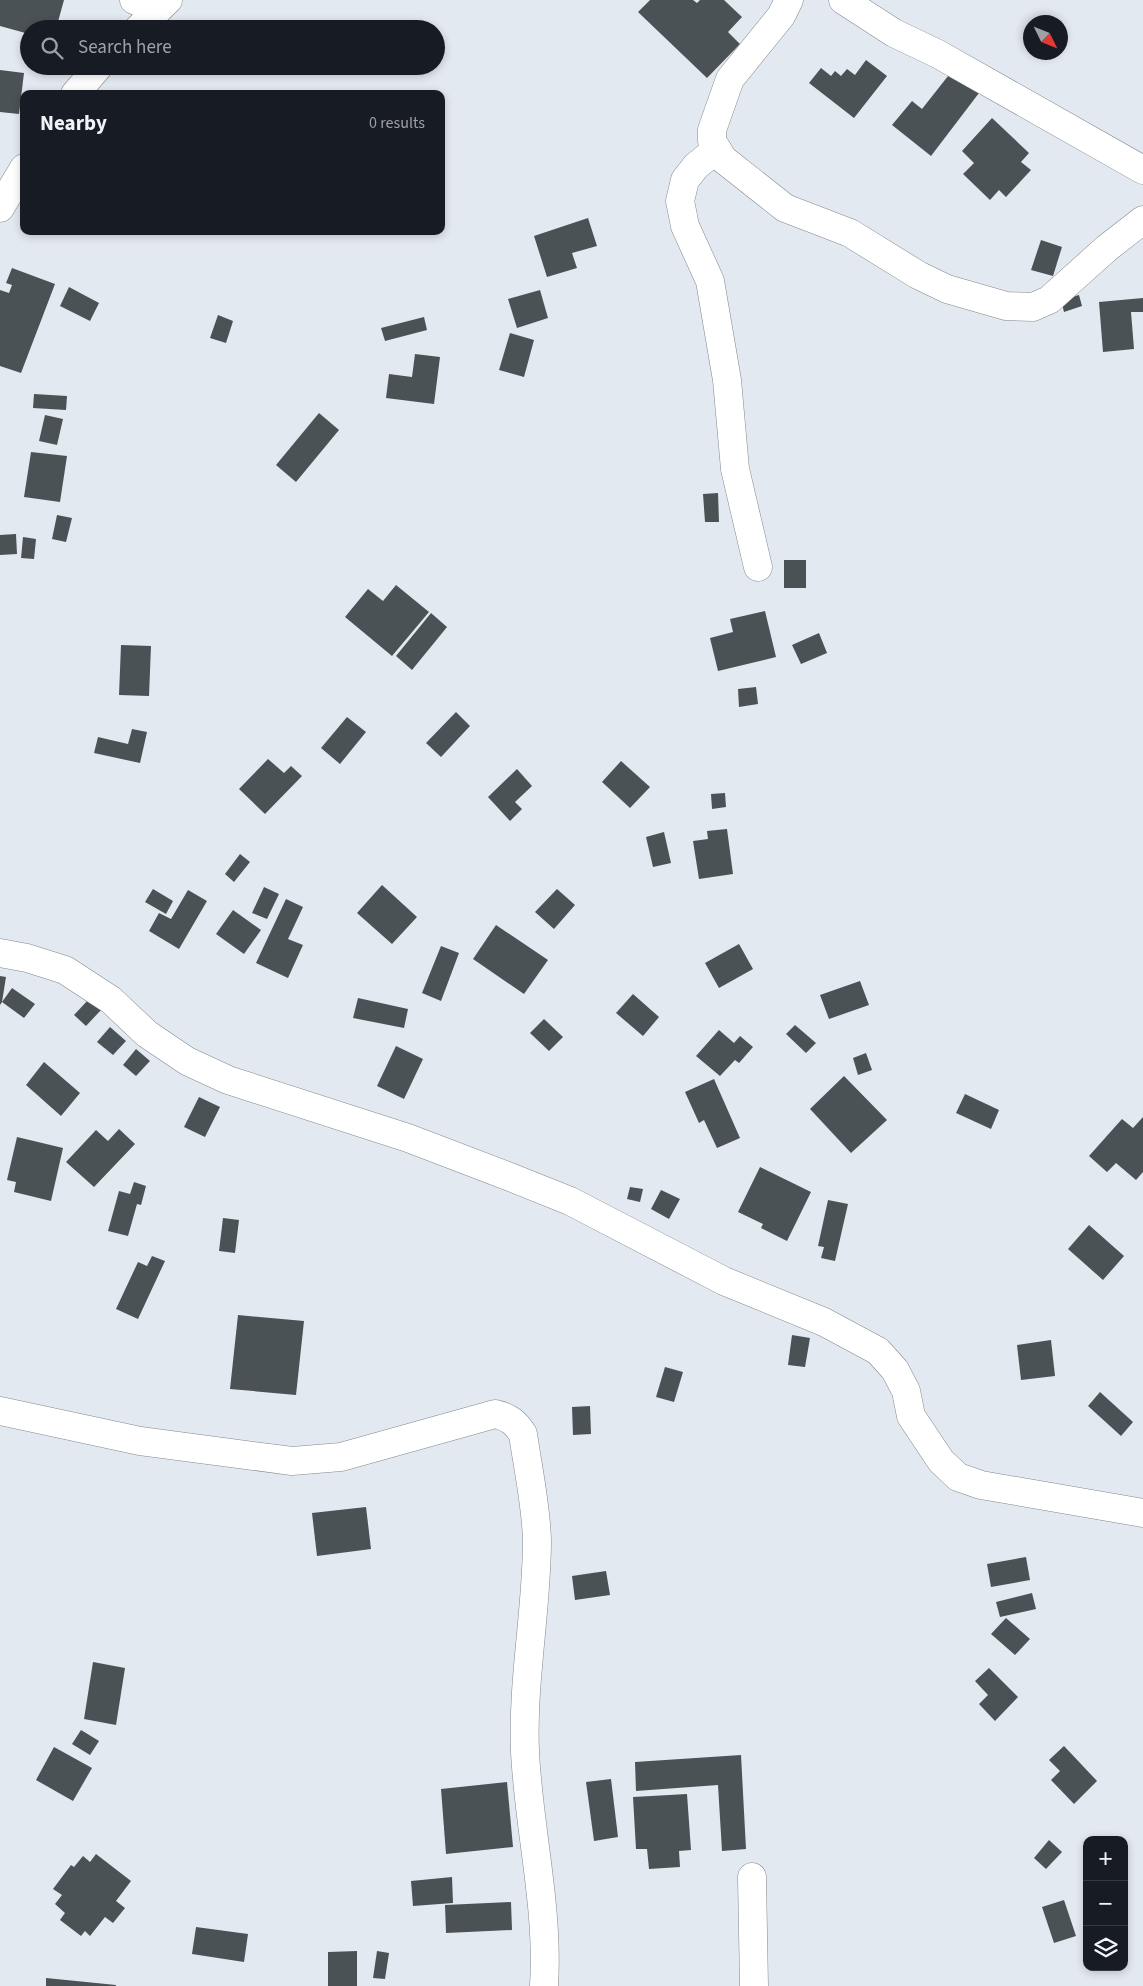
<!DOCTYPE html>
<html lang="en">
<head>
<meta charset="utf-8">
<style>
  :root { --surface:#171b24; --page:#242831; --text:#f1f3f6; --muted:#9ea1a6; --line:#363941 }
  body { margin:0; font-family:"Source Sans 3",sans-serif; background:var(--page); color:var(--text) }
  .controls { position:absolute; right:15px; bottom:15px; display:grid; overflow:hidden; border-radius:10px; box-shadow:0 2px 8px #0003 }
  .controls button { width:45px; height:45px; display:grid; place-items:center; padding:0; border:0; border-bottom:1px solid var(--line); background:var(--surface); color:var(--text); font:25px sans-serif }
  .compass { position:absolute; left:1023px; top:15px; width:45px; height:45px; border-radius:50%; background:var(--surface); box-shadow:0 2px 8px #0003; rotate:133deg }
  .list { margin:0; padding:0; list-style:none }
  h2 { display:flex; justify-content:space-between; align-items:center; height:65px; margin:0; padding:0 20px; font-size:21px }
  h2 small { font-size:16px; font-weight:400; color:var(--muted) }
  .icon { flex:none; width:28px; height:28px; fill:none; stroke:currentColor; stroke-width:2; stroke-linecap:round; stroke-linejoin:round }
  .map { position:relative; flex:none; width:1143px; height:1986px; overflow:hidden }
  .search { position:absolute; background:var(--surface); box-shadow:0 2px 8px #0003; left:20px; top:20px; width:425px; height:55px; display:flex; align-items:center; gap:12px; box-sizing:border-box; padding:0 18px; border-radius:28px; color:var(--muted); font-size:19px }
  .panel { position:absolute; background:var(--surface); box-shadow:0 2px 8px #0003; left:20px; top:90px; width:425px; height:145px; border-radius:10px }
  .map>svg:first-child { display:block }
  .building { fill:#4b5256 }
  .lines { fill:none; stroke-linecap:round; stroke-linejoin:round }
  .minor-casing { stroke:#82888e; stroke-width:29 }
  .tertiary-casing { stroke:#82888e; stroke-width:29 }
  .minor { stroke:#fff; stroke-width:28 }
  .tertiary { stroke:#fff; stroke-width:28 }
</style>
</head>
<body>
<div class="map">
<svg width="1143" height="1986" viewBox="0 0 1143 1986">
  <rect width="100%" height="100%" fill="#e3e9f0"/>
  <g class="building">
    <path d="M0,0H64L56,29L36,26L35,29H29V34L0,26Z"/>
    <path d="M650,0H693L697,3L700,0H724L742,17L728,32L740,44L707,78L638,12Z"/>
    <path d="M866,60L887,76L854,118L809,83L821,68L831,76L835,71L841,76L847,69L855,75Z"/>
    <path d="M0,70L24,73L19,114L0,112Z"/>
    <path d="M952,71L979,93L931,156L892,125L912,101L922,109Z"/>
    <path d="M992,118L1029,153L1021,162L1031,170L1006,197L999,190L990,200L963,174L974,163L962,151Z"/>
    <path d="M588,218L597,246L572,253L577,268L547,277L534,236Z"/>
    <path d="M1041,240L1062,247L1053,276L1031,270Z"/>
    <path d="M12,268L55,284L21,373L0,366V290L9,293L12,285L6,283Z"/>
    <path d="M69,287L99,303L90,321L60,306Z"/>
    <path d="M540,290L548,318L517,328L508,299Z"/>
    <path d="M1079,295L1082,306L1064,312L1061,300Z"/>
    <path d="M1143,298V312H1131L1134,349L1103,352L1099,302Z"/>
    <path d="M218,315L233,321L226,343L210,338Z"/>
    <path d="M424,317L427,330L385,341L381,328Z"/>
    <path d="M510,333L534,340L524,377L499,370Z"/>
    <path d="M415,354L440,357L434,404L386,398L389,374L412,377Z"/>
    <path d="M34,394L67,396L66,410L33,408Z"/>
    <path d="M319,413L339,430L296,482L276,465Z"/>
    <path d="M45,415L63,419L57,445L39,441Z"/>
    <path d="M31,452L67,456L60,502L24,497Z"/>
    <path d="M718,493L719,522H705L703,494Z"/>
    <path d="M57,515L72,518L66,542L52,539Z"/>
    <path d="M16,534L17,554L0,555V535Z"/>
    <path d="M23,537L36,539L34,559L21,558Z"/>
    <rect x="784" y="560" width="22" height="28"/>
    <path d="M396,585L429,612L392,656L345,617L368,589L383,601Z"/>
    <path d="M765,611L776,657L718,671L710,638L733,632L730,619Z"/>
    <path d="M431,613L447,627L412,670L396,656Z"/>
    <path d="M819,633L827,653L801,664L792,645Z"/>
    <path d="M121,645L151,646L149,696L119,695Z"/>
    <path d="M756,687L758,704L739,707L738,689Z"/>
    <path d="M456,712L470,726L441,757L426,743Z"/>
    <path d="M347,717L366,732L340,764L321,748Z"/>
    <path d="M132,729L147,732L140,763L94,753L98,737L128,744Z"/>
    <path d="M268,759L284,773L291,766L302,776L265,814L239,789Z"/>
    <path d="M621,761L650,787L630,808L602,782Z"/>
    <path d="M517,769L532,786L515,802L522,809L510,821L488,797Z"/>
    <path d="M725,793L726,807L712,809L711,794Z"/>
    <path d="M727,829L733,874L699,879L693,841L708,839L707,831Z"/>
    <path d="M664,832L671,863L653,867L646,837Z"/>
    <path d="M240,854L250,862L234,882L225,874Z"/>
    <path d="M382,885L417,917L392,944L357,913Z"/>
    <path d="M264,887L279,894L267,919L252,913Z"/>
    <path d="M153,889L173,901L166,914L145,902Z"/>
    <path d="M557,889L575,905L554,929L535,912Z"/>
    <path d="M188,890L207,901L179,949L149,931L159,913L171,919Z"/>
    <path d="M286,899L303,907L288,939L303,945L288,978L256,963Z"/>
    <path d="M233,910L261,930L244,954L216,934Z"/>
    <path d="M496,925L548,960L524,994L473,959Z"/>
    <path d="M739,944L753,969L719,988L705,963Z"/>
    <path d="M441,946L459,953L441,1001L422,993Z"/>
    <path d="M0,976L6,977L2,1002L12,988L35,1004L24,1018L2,1002L0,1005Z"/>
    <path d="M860,981L869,1005L829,1019L820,995Z"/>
    <path d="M633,994L659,1017L643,1036L616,1013Z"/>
    <path d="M358,998L408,1009L404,1028L353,1018Z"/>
    <path d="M89,999L101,1010L86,1026L74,1015Z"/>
    <path d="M544,1019L563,1037L549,1051L530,1033Z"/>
    <path d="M795,1025L816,1043L806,1053L786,1034Z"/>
    <path d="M110,1027L126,1041L113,1055L97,1042Z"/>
    <path d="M719,1030L734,1043L740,1036L753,1047L739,1063L735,1060L720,1076L696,1056Z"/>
    <path d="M396,1046L423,1059L404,1099L377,1086Z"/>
    <path d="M136,1049L150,1061L136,1076L123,1065Z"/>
    <path d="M866,1053L872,1070L858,1075L853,1058Z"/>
    <path d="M44,1062L80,1093L61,1116L26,1085Z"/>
    <path d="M844,1076L887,1120L851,1153L810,1109Z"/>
    <path d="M714,1079L740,1138L717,1148L704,1120L699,1123L685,1092Z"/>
    <path d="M965,1094L999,1110L991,1129L956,1113Z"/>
    <path d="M199,1097L220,1107L205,1137L184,1127Z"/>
    <path d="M1143,1117V1172L1136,1180L1116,1163L1107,1172L1089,1156L1122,1119L1133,1128Z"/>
    <path d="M119,1129L135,1144L94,1187L66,1162L96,1130L108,1141Z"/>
    <path d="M17,1137L63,1148L51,1201L14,1192L16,1182L7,1180Z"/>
    <path d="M760,1167L811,1192L787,1241L761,1228L763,1224L738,1212Z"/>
    <path d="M134,1182L146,1186L141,1205L137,1204L128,1236L108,1231L119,1191L130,1194Z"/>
    <path d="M630,1187L643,1189L640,1202L627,1199Z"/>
    <path d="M661,1190L680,1199L669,1219L651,1209Z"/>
    <path d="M828,1200L848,1204L835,1261L821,1258L824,1247L818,1246Z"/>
    <path d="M223,1218L239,1220L235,1253L219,1251Z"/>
    <path d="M1089,1225L1124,1256L1103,1280L1068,1249Z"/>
    <path d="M152,1256L165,1261L138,1319L116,1309L138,1262L147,1266Z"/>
    <path d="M238,1315L304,1321L296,1395L230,1389Z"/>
    <path d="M792,1335L810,1338L805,1367L788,1365Z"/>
    <path d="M1051,1340L1055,1376L1021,1380L1017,1345Z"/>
    <path d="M665,1367L683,1372L674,1402L656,1397Z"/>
    <path d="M1100,1392L1133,1422L1121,1436L1088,1406Z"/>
    <path d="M590,1406L591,1434L573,1435L572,1407Z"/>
    <path d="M366,1507L371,1549L317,1556L312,1513Z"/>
    <path d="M1026,1557L1030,1580L991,1587L987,1564Z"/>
    <path d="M606,1571L610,1595L575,1600L572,1576Z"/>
    <path d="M1032,1593L1036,1609L1000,1617L996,1602Z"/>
    <path d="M1006,1618L1030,1639L1015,1655L991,1634Z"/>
    <path d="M93,1662L125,1668L116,1725L84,1719Z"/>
    <path d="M989,1668L1018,1697L995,1721L979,1704L988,1695L975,1681Z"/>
    <path d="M81,1730L99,1741L90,1755L72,1744Z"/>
    <path d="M1064,1746L1097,1781L1074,1804L1051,1780L1060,1771L1049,1760Z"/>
    <path d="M54,1747L92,1768L73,1801L36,1780Z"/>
    <path d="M741,1755L746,1849L722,1851L718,1785L636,1791L635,1762Z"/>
    <path d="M611,1779L618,1837L594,1841L586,1782Z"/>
    <path d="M507,1782L513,1847L446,1854L441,1789Z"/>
    <path d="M687,1794L691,1850L679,1851L680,1867L649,1869L647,1849H636L633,1797Z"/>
    <path d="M1049,1840L1062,1852L1046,1869L1034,1858Z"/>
    <path d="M96,1854L131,1881L116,1901L125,1908L113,1923L105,1917L90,1936L85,1931L81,1936L60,1920L65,1913L55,1904L62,1895L53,1889L71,1865L74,1867L83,1856L90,1862Z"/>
    <path d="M452,1877L453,1903L413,1906L411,1881Z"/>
    <path d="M1064,1900L1076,1936L1054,1943L1042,1907Z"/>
    <path d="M511,1902L512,1930L446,1933L445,1905Z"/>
    <path d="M196,1927L248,1934L244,1962L192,1954Z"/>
    <path d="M357,1951V1986H328V1952Z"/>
    <path d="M377,1951L389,1953L385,1979L373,1978Z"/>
    <path d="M46,1978L116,1985V1986H46Z"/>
  </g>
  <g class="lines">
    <defs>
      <g id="minor">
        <path d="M134,0L157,10"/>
        <path d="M789,0L781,16L730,79L712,130V141L723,159L785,208L850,233L918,275L947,289L1006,306L1033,307L1049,300L1107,248L1143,220"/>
        <path d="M843,0L894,33L938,54L1143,170"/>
        <path d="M717,149L696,166L685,180L680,201L685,226L710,281L727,380L735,469L758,567"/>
        <path d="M0,953L27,958L65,970L111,1000L147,1034L187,1061L228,1080L408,1138L510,1177L570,1201L724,1281L824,1322L878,1351L895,1370L906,1391L911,1416L941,1461L958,1477L981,1485L1143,1513"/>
        <path d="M0,1411L140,1441L292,1461L341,1457L495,1414C509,1417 516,1423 523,1434C528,1469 536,1505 537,1540C537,1610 522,1681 525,1752C529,1831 549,1907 544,1986"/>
        <path d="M752,1877L754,1986"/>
      </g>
      <g id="tertiary">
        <path d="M138,29L168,0"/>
        <path d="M75,94L99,66"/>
        <path d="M0,208L24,168"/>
      </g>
    </defs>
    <use href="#minor" class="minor-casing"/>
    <use href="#tertiary" class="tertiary-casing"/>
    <use href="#minor" class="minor"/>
    <use href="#tertiary" class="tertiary"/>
  </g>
</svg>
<div class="controls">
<button>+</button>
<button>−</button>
<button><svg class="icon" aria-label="layers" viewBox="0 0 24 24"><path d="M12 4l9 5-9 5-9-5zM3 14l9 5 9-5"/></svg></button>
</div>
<svg class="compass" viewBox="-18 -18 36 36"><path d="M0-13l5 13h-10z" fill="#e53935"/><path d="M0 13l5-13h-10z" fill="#9ea1a6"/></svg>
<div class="search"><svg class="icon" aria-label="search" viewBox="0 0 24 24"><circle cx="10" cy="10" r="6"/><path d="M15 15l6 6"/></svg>Search here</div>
<section class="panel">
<h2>Nearby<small>0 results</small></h2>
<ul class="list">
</ul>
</section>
</div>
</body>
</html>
